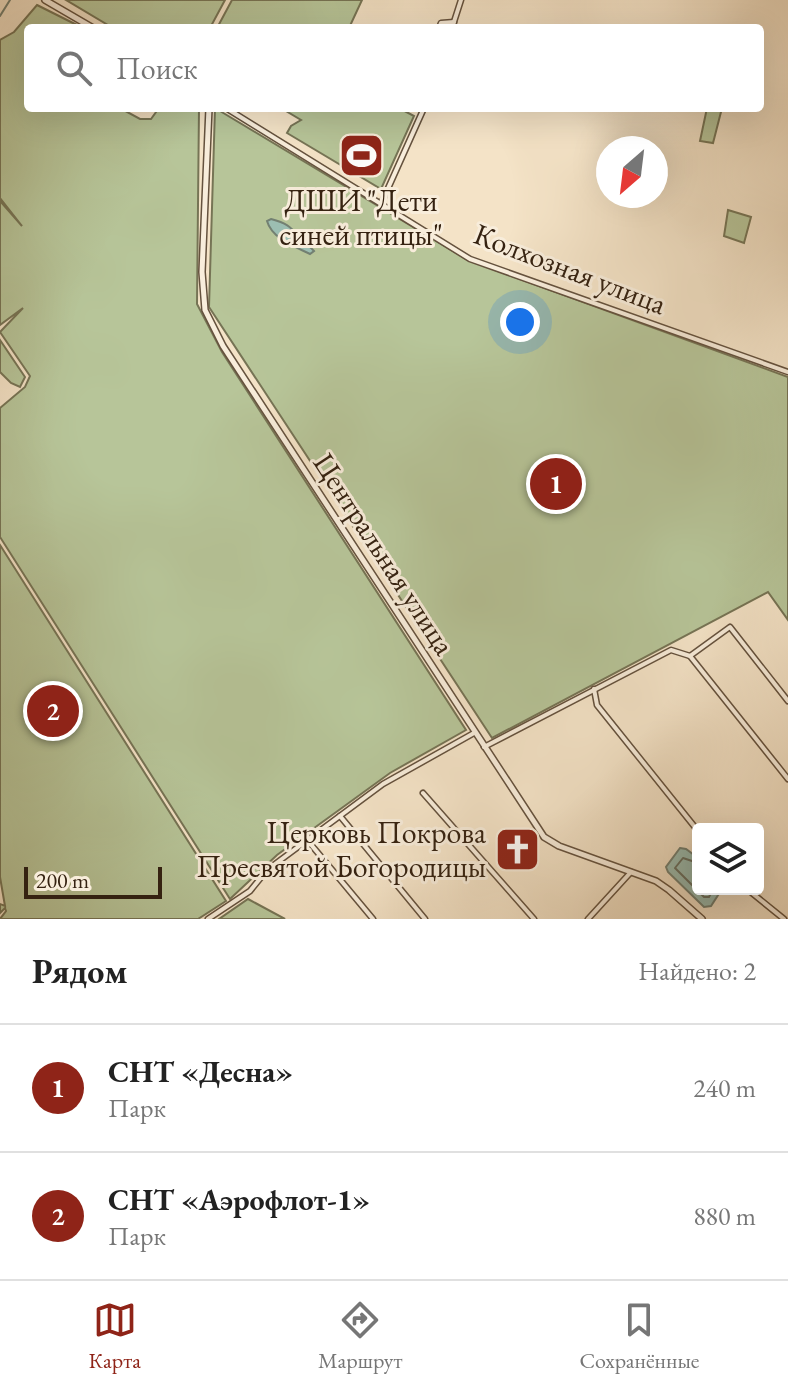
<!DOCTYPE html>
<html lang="ru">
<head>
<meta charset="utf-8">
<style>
  :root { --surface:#fff; --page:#f2f2f2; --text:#222; --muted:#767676; --line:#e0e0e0; --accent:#8f2418 }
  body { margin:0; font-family:"EB Garamond",serif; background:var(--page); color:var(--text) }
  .controls { position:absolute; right:24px; bottom:24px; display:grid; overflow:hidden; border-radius:8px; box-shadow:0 8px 32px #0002 }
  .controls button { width:72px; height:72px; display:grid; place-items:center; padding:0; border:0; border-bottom:2px solid var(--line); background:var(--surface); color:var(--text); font:40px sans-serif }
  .compass { position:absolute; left:596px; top:136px; width:72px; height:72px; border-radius:50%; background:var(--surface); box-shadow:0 8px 32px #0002; rotate:208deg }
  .scale { position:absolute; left:24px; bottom:20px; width:138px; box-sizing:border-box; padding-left:8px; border:4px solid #352211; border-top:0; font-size:22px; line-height:28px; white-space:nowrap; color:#352211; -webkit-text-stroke:6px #f8eddb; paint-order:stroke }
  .you { position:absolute; left:520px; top:322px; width:28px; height:28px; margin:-20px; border:6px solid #fff; border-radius:50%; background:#1a73e8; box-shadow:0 0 0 12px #1a73e833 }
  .badge { display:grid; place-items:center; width:52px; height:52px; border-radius:50%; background:var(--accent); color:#fff; font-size:26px; font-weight:700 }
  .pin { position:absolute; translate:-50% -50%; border:4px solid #fff; box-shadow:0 2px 8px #0006 }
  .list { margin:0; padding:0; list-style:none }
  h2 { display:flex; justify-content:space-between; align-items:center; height:104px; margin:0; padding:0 32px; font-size:34px }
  h2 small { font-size:26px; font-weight:400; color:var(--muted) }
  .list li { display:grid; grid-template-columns:52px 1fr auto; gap:24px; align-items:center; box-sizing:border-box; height:128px; padding:0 32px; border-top:2px solid var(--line) }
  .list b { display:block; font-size:30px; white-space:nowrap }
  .list p { margin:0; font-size:26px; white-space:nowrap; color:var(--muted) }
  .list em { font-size:26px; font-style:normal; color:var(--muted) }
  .icon { flex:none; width:44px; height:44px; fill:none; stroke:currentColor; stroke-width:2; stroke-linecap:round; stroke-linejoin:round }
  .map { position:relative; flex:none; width:788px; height:919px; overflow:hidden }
  .search { position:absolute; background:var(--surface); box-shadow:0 8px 32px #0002; left:24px; right:24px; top:24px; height:88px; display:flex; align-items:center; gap:20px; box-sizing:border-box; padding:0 28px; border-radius:8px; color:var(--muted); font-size:30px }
  .sheet { height:360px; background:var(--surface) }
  nav { display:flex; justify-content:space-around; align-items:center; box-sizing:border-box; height:112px; border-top:2px solid var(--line); background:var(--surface); font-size:22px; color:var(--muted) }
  nav a { display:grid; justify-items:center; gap:4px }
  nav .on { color:var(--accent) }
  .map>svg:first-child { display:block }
  .green { fill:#b7c599; stroke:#767455; stroke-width:2 }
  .water { fill:#9cbeb2; stroke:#738072; stroke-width:2 }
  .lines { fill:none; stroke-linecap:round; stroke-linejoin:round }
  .shore { stroke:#687062; stroke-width:2 }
  .stream { stroke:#738072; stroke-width:2 }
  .minor-casing { stroke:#65523e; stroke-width:7 }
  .tertiary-casing { stroke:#65523e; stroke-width:8 }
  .minor { stroke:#f8eddb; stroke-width:4 }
  .tertiary { stroke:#f8eddb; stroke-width:5 }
  .labels { text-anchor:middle; stroke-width:6; stroke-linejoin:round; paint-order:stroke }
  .poi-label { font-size:30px; fill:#352211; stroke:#f8eddb }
  .street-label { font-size:30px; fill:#352211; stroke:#f8eddb }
</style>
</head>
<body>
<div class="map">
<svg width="788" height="919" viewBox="0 0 788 919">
  <rect width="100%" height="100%" fill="#f4e3c7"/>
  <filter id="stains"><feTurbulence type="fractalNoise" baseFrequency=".0025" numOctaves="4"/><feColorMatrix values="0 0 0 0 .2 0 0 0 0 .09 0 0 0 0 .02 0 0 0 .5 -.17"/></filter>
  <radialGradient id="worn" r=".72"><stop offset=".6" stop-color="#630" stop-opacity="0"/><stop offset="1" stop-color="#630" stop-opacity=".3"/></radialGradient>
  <g class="green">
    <path d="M66,0H225L210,28H113Z"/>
    <path d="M232,0H362L349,28H217Z"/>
    <path d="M37,5L83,28H28V108H120L140,119H151L159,108H199L197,304L222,352L466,730L390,773L277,855L230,899L0,537V408L25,387L30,376L0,332L23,308L0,325V201L22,226L0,198V40L14,32Z"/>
    <path d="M215,108L468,260L788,377V620L768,592L492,738L209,307Z"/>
    <path d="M281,108H399L414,116L381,189L287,133L291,126L301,120Z"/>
    <path d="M707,108H722L713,143L700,141Z"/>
    <path d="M728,210L751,217L744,243L724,236Z"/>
    <path d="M0,340L25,377L20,387L11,383L0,372Z"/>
    <path d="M0,545L226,901L198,919H0L6,911L5,908L0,913V904L5,906L0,877Z"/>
    <path d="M248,899L285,919H219Z"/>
  </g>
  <g class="water">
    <path d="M271,219C286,223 290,226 299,237C303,243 309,245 314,251L310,254C296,247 272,239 267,221Z"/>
    <path d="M680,848L686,849L698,858V889H722L711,906L704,907L668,872L666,867Z"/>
  </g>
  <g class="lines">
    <path class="shore" d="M698,863L683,858L675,868L704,897H709L713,889"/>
    <path class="stream" d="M0,16L10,0"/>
    <defs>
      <g id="minor">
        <path d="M439,28L441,23L454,22"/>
        <path d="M452,28L461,0"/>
        <path d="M226,108L470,259L788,372"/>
        <path d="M381,204L424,108"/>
        <path d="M690,656L788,779"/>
        <path d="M594,689L597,705L698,831"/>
        <path d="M484,747L671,650L690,656L730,627L788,701"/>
        <path d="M423,793L534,919"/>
        <path d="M340,816L425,919"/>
        <path d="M308,841L373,919"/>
        <path d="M747,889L784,919"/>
        <path d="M208,919L250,891L267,870L383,784L474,733"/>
        <path d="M588,919L631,872"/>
      </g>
      <g id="tertiary">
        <path d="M45,0L93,28"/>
        <path d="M209,108L202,272L205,310L223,346L544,837L559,846L656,881L669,890L702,919"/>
      </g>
    </defs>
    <use href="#minor" class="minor-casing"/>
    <use href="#tertiary" class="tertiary-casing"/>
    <use href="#minor" class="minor"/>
    <use href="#tertiary" class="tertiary"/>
  </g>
  <defs>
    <symbol id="stadium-square" viewBox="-11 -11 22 22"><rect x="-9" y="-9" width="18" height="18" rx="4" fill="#8f2418" stroke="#f8eddb"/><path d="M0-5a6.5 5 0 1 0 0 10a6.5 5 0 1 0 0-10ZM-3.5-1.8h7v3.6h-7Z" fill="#fff"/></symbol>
    <symbol id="church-square" viewBox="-11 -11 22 22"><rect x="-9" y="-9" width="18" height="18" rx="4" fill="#8f2418" stroke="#f8eddb"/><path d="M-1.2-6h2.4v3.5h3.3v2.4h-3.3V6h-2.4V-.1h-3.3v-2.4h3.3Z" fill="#fff"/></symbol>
  </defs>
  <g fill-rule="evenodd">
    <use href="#stadium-square" x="336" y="130" width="51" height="51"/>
    <use href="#church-square" x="492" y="824" width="51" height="51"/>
  </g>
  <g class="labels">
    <g class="poi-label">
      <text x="361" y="211">ДШИ "Дети<tspan x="361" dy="34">синей птицы"</tspan></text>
      <text x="486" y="843" text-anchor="end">Церковь Покрова<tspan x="486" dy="34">Пресвятой Богородицы</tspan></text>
    </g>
    <g class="street-label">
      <text transform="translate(570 269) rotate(21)" y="10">Колхозная улица</text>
      <text transform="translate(384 554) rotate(57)" y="10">Центральная улица</text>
    </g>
  </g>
  <rect width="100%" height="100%" filter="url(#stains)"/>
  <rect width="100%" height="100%" fill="url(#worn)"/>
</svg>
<div class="controls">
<button><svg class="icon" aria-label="layers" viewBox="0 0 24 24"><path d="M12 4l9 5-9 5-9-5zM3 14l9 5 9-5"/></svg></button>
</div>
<svg class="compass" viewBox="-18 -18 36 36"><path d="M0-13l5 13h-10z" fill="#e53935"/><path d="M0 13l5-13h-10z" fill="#767676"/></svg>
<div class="scale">200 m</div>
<div class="you"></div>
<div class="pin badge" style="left:556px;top:484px">1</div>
<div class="pin badge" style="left:53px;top:711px">2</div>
<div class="search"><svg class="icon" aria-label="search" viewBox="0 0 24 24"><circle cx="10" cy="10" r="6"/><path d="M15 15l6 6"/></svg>Поиск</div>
</div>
<section class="sheet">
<h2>Рядом<small>Найдено: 2</small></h2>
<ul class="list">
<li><span class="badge">1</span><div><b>СНТ «Десна»</b><p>Парк</p></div><em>240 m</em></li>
<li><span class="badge">2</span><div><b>СНТ «Аэрофлот-1»</b><p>Парк</p></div><em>880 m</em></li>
</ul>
</section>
<nav>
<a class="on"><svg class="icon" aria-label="map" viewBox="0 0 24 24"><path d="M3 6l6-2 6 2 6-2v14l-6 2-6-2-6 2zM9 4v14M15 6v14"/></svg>Карта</a>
<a><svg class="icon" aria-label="directions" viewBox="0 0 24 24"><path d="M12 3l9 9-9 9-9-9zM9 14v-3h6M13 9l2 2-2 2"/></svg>Маршрут</a>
<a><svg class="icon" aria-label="saved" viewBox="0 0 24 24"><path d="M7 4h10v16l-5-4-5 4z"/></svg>Сохранённые</a>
</nav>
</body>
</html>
